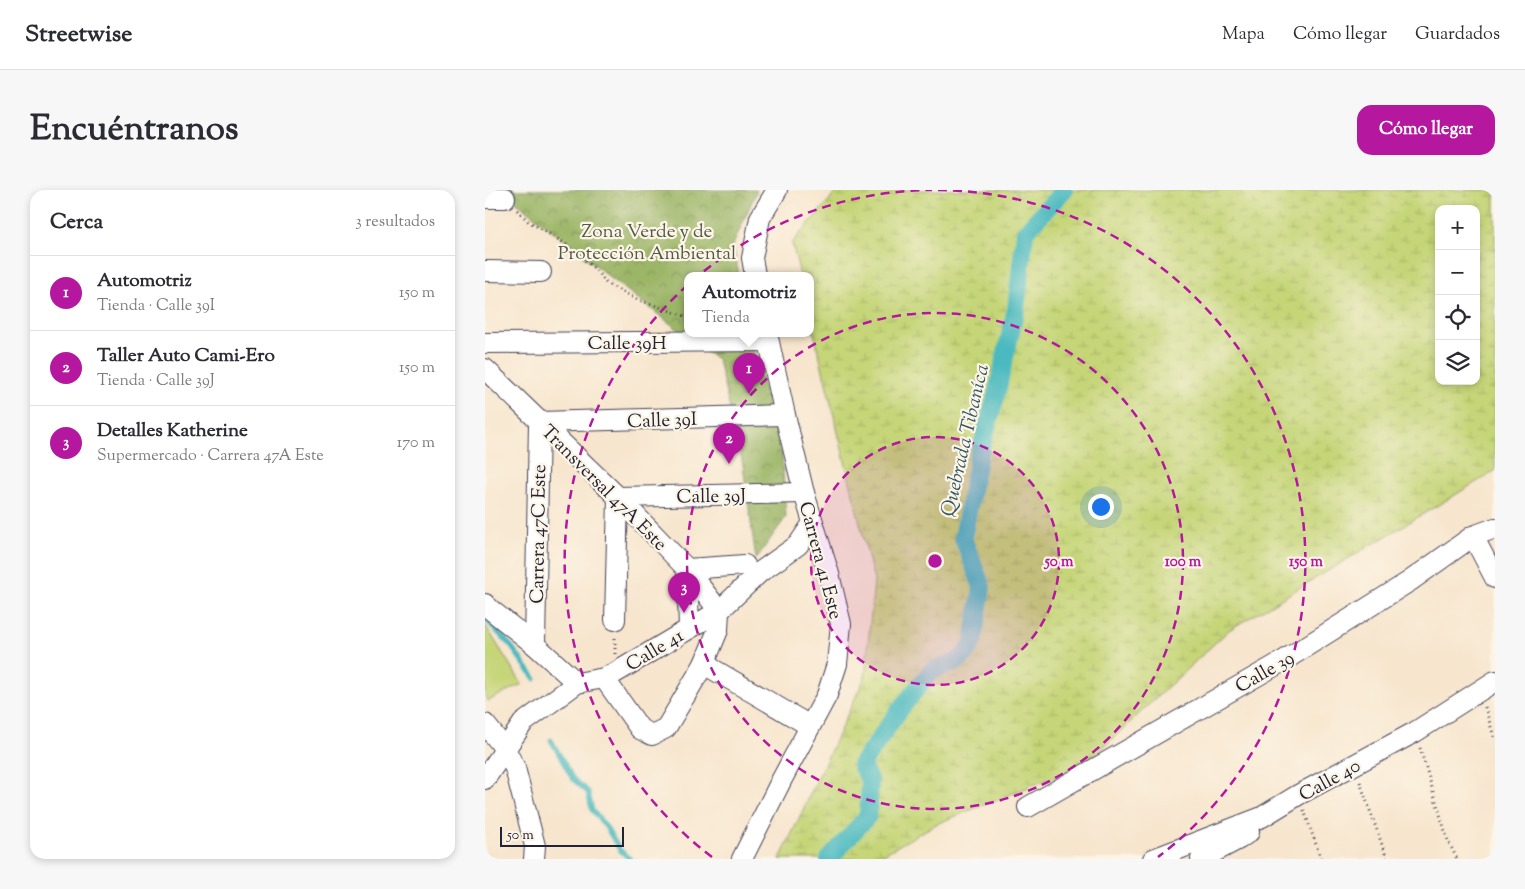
<!DOCTYPE html>
<html lang="es">
<head>
<meta charset="utf-8">
<style>
  :root { --surface:#fff; --page:#f7f7f7; --text:#2b2b33; --muted:#7c7c81; --line:#e1e1e2; --accent:#b5179e }
  body { margin:0; font-family:"Sorts Mill Goudy",serif; background:var(--page); color:var(--text) }
  .controls { position:absolute; right:15px; top:15px; display:grid; overflow:hidden; border-radius:10px; box-shadow:0 2px 8px #0003 }
  .controls button { width:45px; height:45px; display:grid; place-items:center; padding:0; border:0; border-bottom:1px solid var(--line); background:var(--surface); color:var(--text); font:25px sans-serif }
  .scale { position:absolute; left:15px; bottom:12px; width:124px; box-sizing:border-box; padding-left:5px; border:2px solid #22223b; border-top:0; font-size:14px; line-height:18px; white-space:nowrap; color:#22223b; -webkit-text-stroke:4px #fcf5e5; paint-order:stroke }
  .you { position:absolute; left:615px; top:316px; width:18px; height:18px; margin:-12px; border:4px solid #fff; border-radius:50%; background:#1a73e8; box-shadow:0 0 0 8px #1a73e833 }
  .badge { display:grid; place-items:center; width:32px; height:32px; border-radius:50%; background:var(--accent); color:#fff; font-size:16px; font-weight:700 }
  .pin { position:absolute; translate:-50% -41px; filter:drop-shadow(0 1px 2px #0008) }
  .pin::after { content:''; position:absolute; top:26px; width:18px; height:15px; background:inherit; clip-path:polygon(0 0,100% 0,50% 100%) }
  .popup { position:absolute; left:199px; top:82px; width:130px; height:65px; box-sizing:border-box; display:grid; place-content:center; border-radius:10px; background:var(--surface); filter:drop-shadow(0 1px 4px #0005); font-size:16px; white-space:nowrap; color:var(--muted) }
  .popup b { font-size:19px; color:var(--text) }
  .popup::after { content:''; position:absolute; left:50%; top:100%; margin-left:-10px; border:10px solid transparent; border-top-color:var(--surface) }
  .list { margin:0; padding:0; list-style:none }
  h2 { display:flex; justify-content:space-between; align-items:center; height:65px; margin:0; padding:0 20px; font-size:21px }
  h2 small { font-size:16px; font-weight:400; color:var(--muted) }
  .list li { display:grid; grid-template-columns:32px 1fr auto; gap:15px; align-items:center; box-sizing:border-box; height:75px; padding:0 20px; border-top:1px solid var(--line) }
  .list b { display:block; font-size:19px; white-space:nowrap }
  .list p { margin:0; font-size:16px; white-space:nowrap; color:var(--muted) }
  .list em { font-size:16px; font-style:normal; color:var(--muted) }
  .icon { flex:none; width:28px; height:28px; fill:none; stroke:currentColor; stroke-width:2; stroke-linecap:round; stroke-linejoin:round }
  .map { position:relative; flex:none; width:1010px; height:669px; overflow:hidden; border-radius:15px }
  header { display:flex; align-items:center; gap:30px; box-sizing:border-box; height:70px; padding:0 25px; background:var(--surface); border-bottom:1px solid var(--line) }
  header strong { font-size:24px }
  nav { display:flex; gap:28px; margin-inline-start:auto; font-size:18px }
  .intro { display:flex; align-items:center; justify-content:space-between; box-sizing:border-box; height:120px; padding:0 30px }
  h1 { margin:0; font-size:35px }
  .button { padding:12px 22px; border-radius:15px; background:var(--accent); color:#fff; font-size:18px; font-weight:700 }
  main { display:flex; gap:30px; padding:0 30px }
  aside { flex:1; background:var(--surface); border-radius:15px; box-shadow:0 2px 8px #0003 }
  .map>svg:first-child { display:block }
  .grass { fill:#c5d577; stroke:#747c59 }
  .forest { fill:url(#forest-crowns); stroke:#5f6c52 }
  .wetland { fill:url(#wetland-marsh); stroke:#747c59; fill-rule:evenodd }
  .lines { fill:none; stroke-linecap:round; stroke-linejoin:round }
  .stream { stroke:#4bbac0; stroke-width:5 }
  .canal { stroke:#4bbac0; stroke-width:18 }
  .minor-casing { stroke:#423f51; stroke-width:22 }
  .path { stroke:#423f51; stroke-width:3; stroke-dasharray:1 4; stroke-linecap:butt }
  .minor { stroke:#fff; stroke-width:20 }
  .ring { fill:none; stroke:#b5179e; stroke-width:2.5; stroke-dasharray:9 6 }
  .labels { text-anchor:middle; stroke-width:4.5; stroke-linejoin:round; paint-order:stroke }
  .park-label { font-size:19px; fill:#53584d; stroke:#fcf5e5 }
  .street-label { font-size:19px; fill:#22223b; stroke:#fcf5e5 }
  .water-label { font-size:20px; font-style:italic; fill:#30576a; stroke:#fcf5e5 }
  .centre { fill:#b5179e; stroke:#fcf5e5; stroke-width:2.5 }
  .ring-label { font-size:15px; text-anchor:middle; font-weight:bold; fill:#b5179e; stroke:#fcf5e5; stroke-width:4.5; stroke-linejoin:round; paint-order:stroke }
</style>
</head>
<body>
<header>
<strong>Streetwise</strong>
<nav><a>Mapa</a><a>Cómo llegar</a><a>Guardados</a></nav>
</header>
<div class="intro"><h1>Encuéntranos</h1><a class="button">Cómo llegar</a></div>
<main>
<aside>
<h2>Cerca<small>3 resultados</small></h2>
<ul class="list">
<li><span class="badge">1</span><div><b>Automotriz</b><p>Tienda · Calle 39I</p></div><em>150 m</em></li>
<li><span class="badge">2</span><div><b>Taller Auto Cami-Ero</b><p>Tienda · Calle 39J</p></div><em>150 m</em></li>
<li><span class="badge">3</span><div><b>Detalles Katherine</b><p>Supermercado · Carrera 47A Este</p></div><em>170 m</em></li>
</ul>
</aside>
<div class="map">
<svg width="1010" height="669" viewBox="0 0 1010 669">
  <defs>
    <pattern id="forest-crowns" width="20" height="18" patternUnits="userSpaceOnUse" patternTransform="scale(1.25)"><rect width="20" height="18" fill="#9cb668"/><path d="M2 6a3 3 0 1 1 6 0M12 15a3 3 0 1 1 6 0" fill="none" stroke="#7f9457"/></pattern>
    <pattern id="wetland-marsh" width="20" height="14" patternUnits="userSpaceOnUse" patternTransform="scale(1.25)"><rect width="20" height="14" fill="#c5d577"/><path d="M1 5h8M5 5V1M11 12h8M15 12V8" fill="none" stroke="#a9b768"/></pattern>
  </defs>
  <rect width="100%" height="100%" fill="#fcf5e5"/>
  <filter id="ink" filterUnits="userSpaceOnUse"><feTurbulence type="fractalNoise" baseFrequency=".02" numOctaves="2"/><feDisplacementMap in="SourceGraphic" scale="10" xChannelSelector="R" yChannelSelector="G"/><feConvolveMatrix kernelMatrix="1 2 1 2 8 2 1 2 1" color-interpolation-filters="sRGB"/></filter>
  <filter id="wash" filterUnits="userSpaceOnUse"><feTurbulence type="fractalNoise" baseFrequency=".0096" numOctaves="4" result="noise"/><feDisplacementMap in="SourceGraphic" scale="20" xChannelSelector="R" yChannelSelector="G"/><feGaussianBlur stdDeviation="1.12" result="paint"/><feColorMatrix in="noise" values="0 0 0 0 0 0 0 0 0 0 0 0 0 0 0 0 0 1.4 0 .05"/><feComposite in="paint" operator="in"/></filter>
  <g filter="url(#wash)">
    <rect width="100%" height="100%" fill="#f7e5cd"/>
    <path class="grass" d="M0,435L37,494L3,511L0,506Z"/>
    <path class="forest" d="M21,0H272L248,55L254,85H203V143H264L297,266L301,327L271,369L258,275L233,170L127,89L23,5Z"/>
    <path class="wetland" d="M353,0H1010V281L744,440L599,575L451,634L390,669H295L380,487L389,391L325,127V85H315L307,53ZM954,19H991V191H954Z"/>
    <g class="lines">
      <g class="stream">
        <path d="M0,429L26,456L50,489"/>
        <path d="M66,550L88,589L103,602L107,620L121,637L135,660L145,669"/>
      </g>
      <path class="canal" d="M344,669L383,626L385,591L376,575L416,518L446,481L471,472L482,463L488,452L497,397L478,348L493,268L510,210L531,119L540,42L579,0"/>
    </g>
  </g>
  <g filter="url(#ink)">
    <g class="lines">
      <defs>
        <g id="minor">
          <path d="M0,8H20"/>
          <path d="M0,81L56,82"/>
          <path d="M270,85L267,68L275,28L292,0"/>
          <path d="M0,153L283,151"/>
          <path d="M0,179L133,307L202,379L234,421L233,440L219,474L181,538L167,545L155,539L119,488"/>
          <path d="M988,346L1010,388"/>
          <path d="M0,414L6,420L50,455L92,493"/>
          <path d="M130,430L133,307L319,303"/>
          <path d="M204,438L202,379L260,375"/>
          <path d="M50,455L54,232L300,225"/>
          <path d="M219,474L325,536"/>
          <path d="M0,534L20,559L30,578L50,656L49,669"/>
          <path d="M0,589L38,533L92,493L119,488L130,483L234,421L275,382L313,355L328,333"/>
          <path d="M543,617L798,471L925,391L988,346L1010,338"/>
          <path d="M257,669L297,589L342,505L352,474L356,434L344,384L319,303L300,225L282,143"/>
          <path d="M668,669L777,627L813,605L930,542L1010,491"/>
          <path d="M716,669L754,649L764,642"/>
        </g>
      </defs>
      <use href="#minor" class="minor-casing"/>
      <g class="path">
        <path d="M32,20L43,31L79,53L110,79L121,93L151,109L203,127"/>
        <path d="M130,448V464"/>
        <path d="M1000,517L1010,550"/>
        <path d="M935,558L963,651L972,669"/>
        <path d="M875,592L902,669"/>
        <path d="M819,620L836,669"/>
      </g>
      <use href="#minor" class="minor"/>
    </g>
  </g>
  <circle cx="450" cy="371" r="124" fill="#b5179e" fill-opacity=".12"/>
  <g class="ring">
    <circle cx="450" cy="371" r="124"/>
    <circle cx="450" cy="371" r="248"/>
    <path d="M227 667A371 371 0 0 1 447 0M453 0A371 371 0 0 1 673 667"/>
  </g>
  <g class="labels">
    <g class="park-label">
      <text x="162" y="47">Zona Verde y de<tspan x="162" dy="22">Protección Ambiental</tspan></text>
    </g>
    <g class="street-label">
      <text x="142" y="159">Calle 39H</text>
      <text transform="translate(177 229) rotate(-2)" y="7">Calle 39I</text>
      <text transform="translate(120 297) rotate(45)" y="7">Transversal 47A Este</text>
      <text transform="translate(226 305) rotate(-1)" y="7">Calle 39J</text>
      <text transform="translate(52 344) rotate(-89)" y="7">Carrera 47C Este</text>
      <text transform="translate(337 370) rotate(75)" y="7">Carrera 41 Este</text>
      <text transform="translate(169 459) rotate(-31)" y="7">Calle 41</text>
      <text transform="translate(779 481) rotate(-30)" y="7">Calle 39</text>
      <text transform="translate(844 589) rotate(-29)" y="7">Calle 40</text>
    </g>
    <g class="water-label">
      <text transform="translate(479 250) rotate(-77)" y="7">Quebrada Tibaníca</text>
    </g>
  </g>
  <circle cx="450" cy="371" r="8" class="centre"/>
  <g class="ring-label">
    <text x="574" y="376">50 m</text>
    <text x="698" y="376">100 m</text>
    <text x="821" y="376">150 m</text>
  </g>
</svg>
<div class="controls">
<button>+</button>
<button>−</button>
<button><svg class="icon" aria-label="locate" viewBox="0 0 24 24"><circle cx="12" cy="12" r="6"/><path d="M12 2v4M12 18v4M2 12h4M18 12h4"/></svg></button>
<button><svg class="icon" aria-label="layers" viewBox="0 0 24 24"><path d="M12 4l9 5-9 5-9-5zM3 14l9 5 9-5"/></svg></button>
</div>
<div class="scale">50 m</div>
<div class="you"></div>
<div class="pin badge" style="left:264px;top:204px">1</div>
<div class="popup"><b>Automotriz</b>Tienda</div>
<div class="pin badge" style="left:244px;top:274px">2</div>
<div class="pin badge" style="left:199px;top:423px">3</div>
</div>
</main>
</body>
</html>
